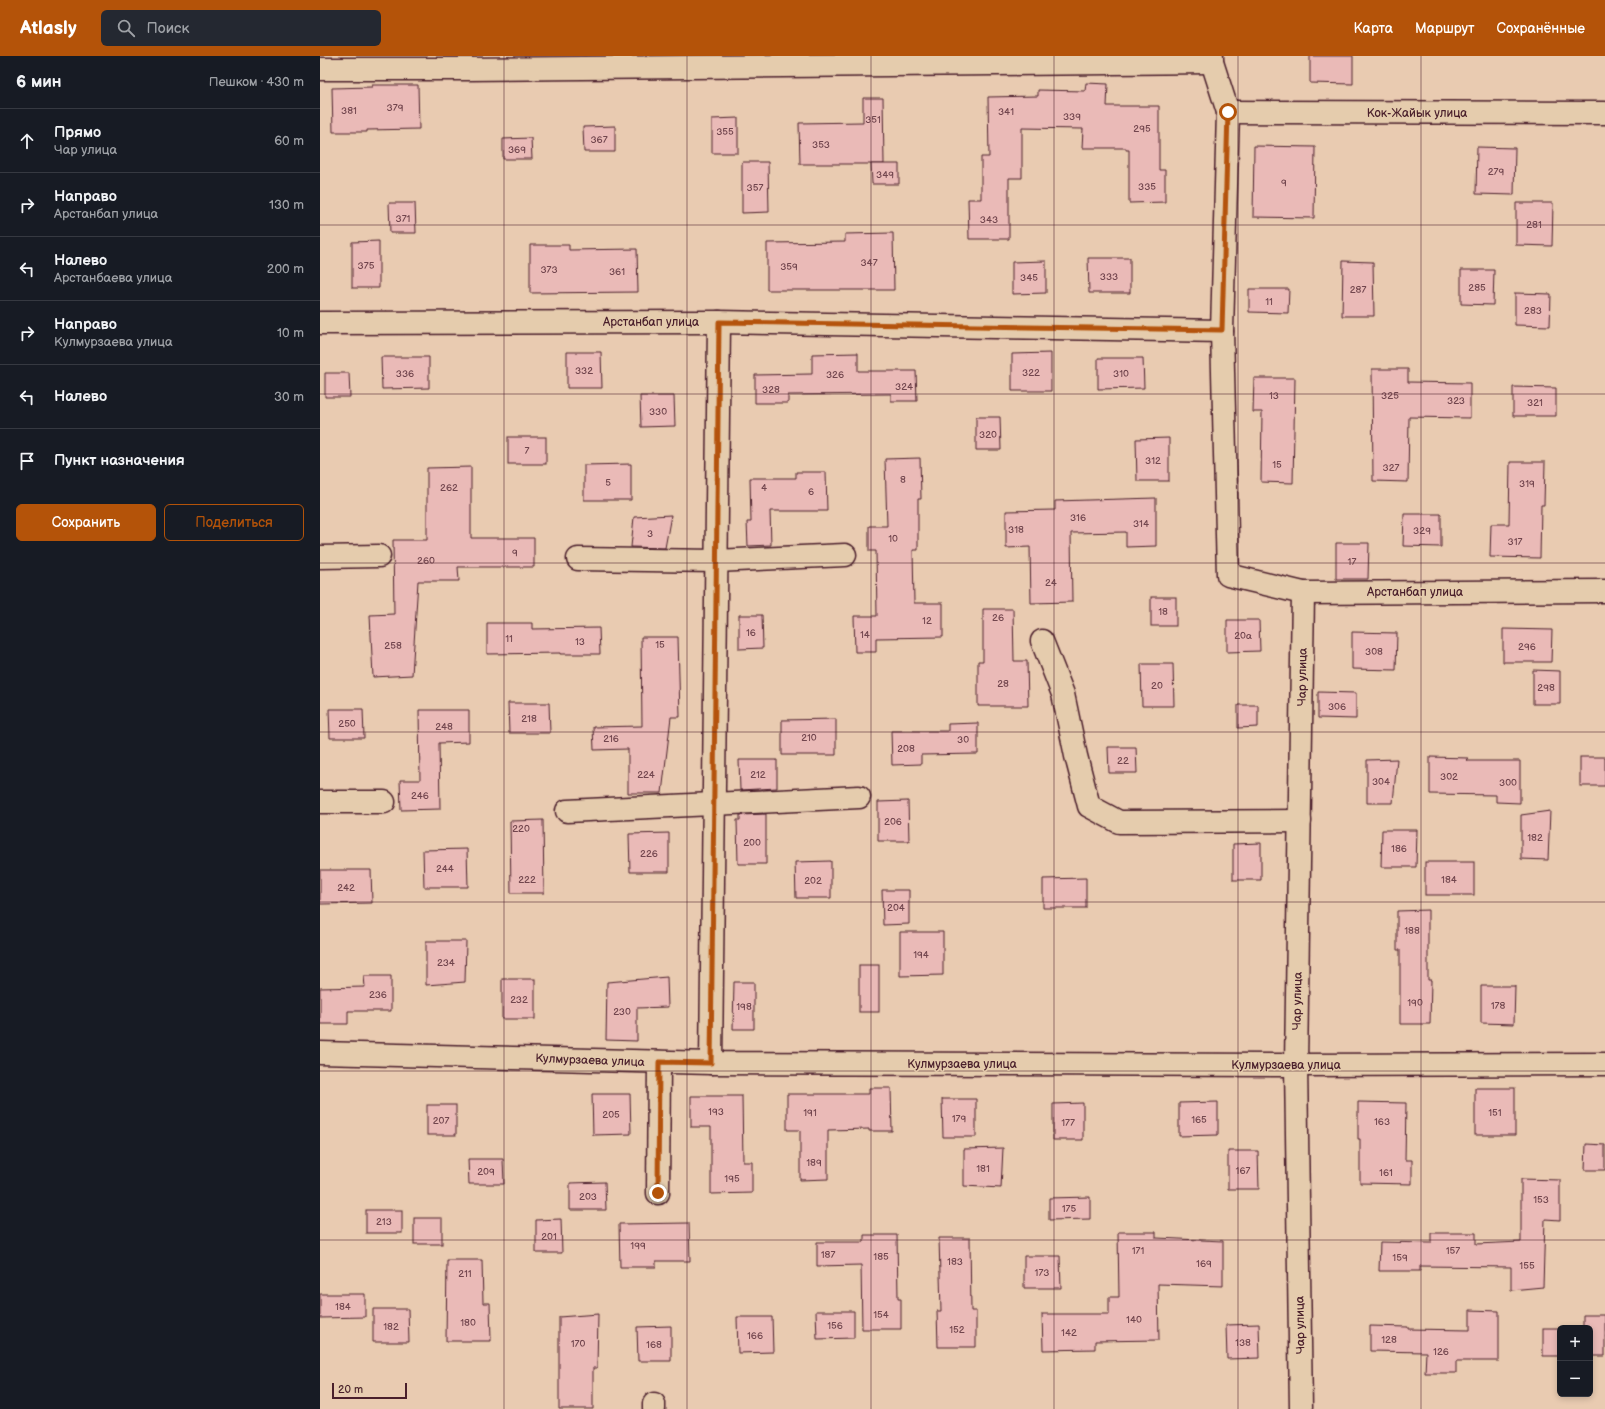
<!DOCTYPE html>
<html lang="ru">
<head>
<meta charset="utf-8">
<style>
  :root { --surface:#171b24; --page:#242831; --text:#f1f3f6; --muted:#9ea1a6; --line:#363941; --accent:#b45309 }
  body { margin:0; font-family:"Balsamiq Sans",sans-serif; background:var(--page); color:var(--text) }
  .controls { position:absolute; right:12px; bottom:12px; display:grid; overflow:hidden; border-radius:6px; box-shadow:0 2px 6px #0003 }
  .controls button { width:36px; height:36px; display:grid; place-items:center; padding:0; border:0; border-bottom:1px solid var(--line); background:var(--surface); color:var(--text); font:20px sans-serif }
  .scale { position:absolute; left:12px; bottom:10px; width:75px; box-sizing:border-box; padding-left:4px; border:2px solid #4a1f2b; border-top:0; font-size:11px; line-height:14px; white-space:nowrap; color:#4a1f2b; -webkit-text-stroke:3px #e5ccad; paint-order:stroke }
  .stop { position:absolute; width:12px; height:12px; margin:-9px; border:3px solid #b45309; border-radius:50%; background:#fff }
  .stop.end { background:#b45309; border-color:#fff; box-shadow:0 1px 4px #0008 }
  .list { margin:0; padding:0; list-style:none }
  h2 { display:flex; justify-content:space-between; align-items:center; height:52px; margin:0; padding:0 16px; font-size:17px }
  h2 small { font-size:13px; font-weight:400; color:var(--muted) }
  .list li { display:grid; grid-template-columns:26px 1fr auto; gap:12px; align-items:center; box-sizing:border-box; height:64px; padding:0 16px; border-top:1px solid var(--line) }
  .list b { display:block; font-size:15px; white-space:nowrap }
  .list p { margin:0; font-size:13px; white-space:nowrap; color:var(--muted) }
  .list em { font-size:13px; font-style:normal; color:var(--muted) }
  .actions { display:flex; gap:8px; padding:12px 16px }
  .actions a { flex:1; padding:9px 0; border:1px solid var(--accent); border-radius:6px; text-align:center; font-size:14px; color:var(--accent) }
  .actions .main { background:var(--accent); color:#fff }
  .icon { flex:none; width:22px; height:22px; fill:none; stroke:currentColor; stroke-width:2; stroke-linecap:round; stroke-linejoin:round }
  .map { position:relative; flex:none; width:1285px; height:1353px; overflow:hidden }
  header { display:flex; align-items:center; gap:24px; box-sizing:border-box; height:56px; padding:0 20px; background:var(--accent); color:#fff }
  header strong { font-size:19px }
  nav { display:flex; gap:22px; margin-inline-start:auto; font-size:14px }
  .search { width:280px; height:36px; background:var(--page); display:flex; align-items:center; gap:10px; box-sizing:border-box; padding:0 14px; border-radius:6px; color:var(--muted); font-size:15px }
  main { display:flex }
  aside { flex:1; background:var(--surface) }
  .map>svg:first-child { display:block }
  .building { fill:#eabab7; stroke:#4a1f2b }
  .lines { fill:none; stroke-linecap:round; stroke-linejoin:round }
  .minor-casing { stroke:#4a1f2b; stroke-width:25 }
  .minor { stroke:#e5ccad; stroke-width:22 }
  .route { stroke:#b45309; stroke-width:5 }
  .grid { fill:none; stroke:#4a1f2b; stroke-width:1; stroke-opacity:0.55 }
  .labels { text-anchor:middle; stroke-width:3; stroke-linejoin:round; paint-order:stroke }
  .number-label { font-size:10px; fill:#72464e }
  .street-label { font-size:12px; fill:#4a1f2b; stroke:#e5ccad }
</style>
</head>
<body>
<header>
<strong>Atlasly</strong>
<div class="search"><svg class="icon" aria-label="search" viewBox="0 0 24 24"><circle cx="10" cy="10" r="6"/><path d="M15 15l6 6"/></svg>Поиск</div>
<nav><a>Карта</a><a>Маршрут</a><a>Сохранённые</a></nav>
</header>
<main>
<aside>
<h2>6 мин<small>Пешком · 430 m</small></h2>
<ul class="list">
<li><svg class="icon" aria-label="ahead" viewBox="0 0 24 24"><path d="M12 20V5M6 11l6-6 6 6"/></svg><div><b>Прямо</b><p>Чар улица</p></div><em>60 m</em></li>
<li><svg class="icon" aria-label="right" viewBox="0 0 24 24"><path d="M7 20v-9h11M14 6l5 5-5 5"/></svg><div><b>Направо</b><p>Арстанбап улица</p></div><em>130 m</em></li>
<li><svg class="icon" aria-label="left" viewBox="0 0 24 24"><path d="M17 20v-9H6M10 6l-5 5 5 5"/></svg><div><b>Налево</b><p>Арстанбаева улица</p></div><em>200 m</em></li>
<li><svg class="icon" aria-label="right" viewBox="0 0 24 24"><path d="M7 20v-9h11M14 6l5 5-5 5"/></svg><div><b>Направо</b><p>Кулмурзаева улица</p></div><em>10 m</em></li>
<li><svg class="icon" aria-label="left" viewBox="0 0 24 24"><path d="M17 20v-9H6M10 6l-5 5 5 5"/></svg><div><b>Налево</b></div><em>30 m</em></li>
<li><svg class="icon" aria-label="arrive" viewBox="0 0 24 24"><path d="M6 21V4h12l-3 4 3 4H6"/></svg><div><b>Пункт назначения</b></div></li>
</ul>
<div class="actions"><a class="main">Сохранить</a><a>Поделиться</a></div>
</aside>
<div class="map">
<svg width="1285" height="1353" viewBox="0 0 1285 1353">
  <rect width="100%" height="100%" fill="#e9cbb1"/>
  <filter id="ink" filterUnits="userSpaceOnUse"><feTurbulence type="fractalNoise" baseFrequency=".025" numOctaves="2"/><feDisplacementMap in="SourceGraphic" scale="8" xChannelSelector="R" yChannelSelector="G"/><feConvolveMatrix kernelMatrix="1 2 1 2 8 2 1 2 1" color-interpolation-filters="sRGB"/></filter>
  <g filter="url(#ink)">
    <g class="building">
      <path d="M990,0H1033V28L990,27Z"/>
      <path d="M766,27L788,28L787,50H839V114H845V146L809,147V94H806V92H762L763,73L702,72V122H689V183H649L648,143H661V101H669L668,41L718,40V34L765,35Z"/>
      <path d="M52,29H98L99,73L47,74V76H13L12,32L52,31Z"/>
      <path d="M543,42H563L564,108H480L479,67L543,66Z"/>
      <path d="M418,62V97H392V63Z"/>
      <path d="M295,70V96H264L263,71Z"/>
      <path d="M211,82L212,103H183V83Z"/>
      <path d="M934,90L995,91L994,162L933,161Z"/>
      <path d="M1157,91L1195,92L1194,139L1156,138Z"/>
      <path d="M422,106H448L449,156L422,157Z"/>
      <path d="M551,108H579V128H552Z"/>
      <path d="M69,147H95L96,177H70Z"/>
      <path d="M1196,147H1233L1232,190L1196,189Z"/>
      <path d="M573,177L574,234H447V187L525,186V178Z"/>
      <path d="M59,185V232H32V186Z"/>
      <path d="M210,189H249V194L317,193L318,236L210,237Z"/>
      <path d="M768,202H810V237H769Z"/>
      <path d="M726,205V237L692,238V206Z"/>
      <path d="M1023,205L1053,206L1054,260H1022Z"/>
      <path d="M1141,214H1174L1173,249L1141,248Z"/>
      <path d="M929,233H969L968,257L929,256Z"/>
      <path d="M1195,237L1231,238L1230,270L1195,269Z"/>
      <path d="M247,296H281L282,332H247Z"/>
      <path d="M538,297V315H596L597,345H571V338L468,339V347H435V319L492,318V298Z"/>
      <path d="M731,297V335H692V298Z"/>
      <path d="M61,301H109V332L62,333Z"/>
      <path d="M778,302H823L824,332L778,333Z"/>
      <path d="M1052,313H1088V326L1150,327V362L1089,361L1088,426L1053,425Z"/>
      <path d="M5,317H29L30,341H5Z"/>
      <path d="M934,322H975L973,427L941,426L942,356H933Z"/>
      <path d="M1193,331L1236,332V360H1193Z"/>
      <path d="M320,340H354L355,370L321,371Z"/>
      <path d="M656,361H680L681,394H656Z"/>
      <rect x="188" y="381" width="38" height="27"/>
      <path d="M849,382V425H817L816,383Z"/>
      <path d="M600,402L601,443H598V494H593L594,547H623V581L556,582V596H535L534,560H557L556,495H549V470H567L565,403Z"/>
      <path d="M1190,406H1225L1224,449H1221L1220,502L1170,501L1171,468H1189Z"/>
      <path d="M311,408V444H264V409Z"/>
      <path d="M151,411V482H214V511H138L139,525H98L92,619L53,621L50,559L74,558L73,484H107V412Z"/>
      <path d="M476,416H506L507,455H450L451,489L428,490L427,466H431L430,422H476Z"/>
      <path d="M836,442V490L806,491V476L751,477L752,546L711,547L710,491L686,492V455L735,454V445Z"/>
      <path d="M1084,458H1121V491L1083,490Z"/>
      <path d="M351,459L345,492L311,491L314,461Z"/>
      <path d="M1016,487H1049L1048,523H1016Z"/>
      <rect x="831" y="541" width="25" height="29"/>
      <path d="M663,553H693L694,605H707L708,650H658V605H663Z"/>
      <path d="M419,559H442L443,592L419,593Z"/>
      <path d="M907,564H939L940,595L907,596Z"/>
      <path d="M167,567H212V573L279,572L280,598H240V597L167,598Z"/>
      <path d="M1183,573L1232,574L1231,606H1183Z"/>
      <path d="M1032,576L1077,577L1076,614L1032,613Z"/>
      <path d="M321,581H358L360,661H351L342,737H308V693L274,694L273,671L322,670Z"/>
      <path d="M821,608H853L854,650H822Z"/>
      <path d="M1213,614L1240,615V648H1213Z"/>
      <path d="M998,636L1036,637V663L998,662Z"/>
      <path d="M188,647H229L230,677H189Z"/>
      <path d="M918,649H938V671L918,672Z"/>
      <path d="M9,653H43L44,682H10Z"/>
      <path d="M99,654H149V686L119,687L120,753L81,754L80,724H100Z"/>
      <path d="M516,663V699H462V664Z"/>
      <path d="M658,667V698L601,699V708L572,709L571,675H628V668Z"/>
      <path d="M788,691H816L817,717H789Z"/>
      <path d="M1110,701L1148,702L1147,705H1200V747L1176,746V739L1110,738Z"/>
      <rect x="1260" y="701" width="25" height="29"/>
      <path d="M1077,703L1073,747H1047V704Z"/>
      <path d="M419,704H457V732L420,734Z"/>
      <path d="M588,745L589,785H558V746Z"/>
      <path d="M1230,755L1228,804L1201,803V759Z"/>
      <path d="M446,758V808H418L417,764H420V759Z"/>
      <path d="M223,764L224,837H191L190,765Z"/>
      <path d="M1062,774H1097L1096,811H1061Z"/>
      <path d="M349,777V816H310L309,778Z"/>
      <path d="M941,787V824H913V788Z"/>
      <path d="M147,793L148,831H104L103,794Z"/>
      <path d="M511,805V842H476L475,806Z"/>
      <rect x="1105" y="806" width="49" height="33"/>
      <path d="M0,814H51L52,847L0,848Z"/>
      <path d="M766,822V852H723V823Z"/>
      <path d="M562,834H589V868L563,869Z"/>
      <path d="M1108,854V924H1111L1110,968H1080V894H1077V855Z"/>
      <path d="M580,876H623V919L580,920Z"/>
      <path d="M106,885H146L145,926L106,929Z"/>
      <rect x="539" y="909" width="20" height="47"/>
      <path d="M44,920H71V955H28V968H0V932L45,931Z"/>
      <path d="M347,921L348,951L317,952V985L286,984L287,926Z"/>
      <rect x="182" y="923" width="33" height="40"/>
      <path d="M414,926H434V973H413Z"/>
      <path d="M1161,930H1195L1194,968L1161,967Z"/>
      <path d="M549,1032H571L572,1075H549V1073L508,1074V1123L480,1124V1074H467V1038H549Z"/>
      <rect x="1155" y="1032" width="40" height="47"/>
      <path d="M272,1038H310L311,1078L273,1079Z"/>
      <path d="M371,1040H422L423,1106H432V1137L391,1138V1071H371Z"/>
      <path d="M622,1043H656V1081H623Z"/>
      <path d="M898,1046V1079L859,1080V1047Z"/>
      <path d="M1038,1046L1086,1047L1085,1104H1092V1128L1040,1127V1083H1038Z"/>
      <path d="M763,1047V1084H733V1048Z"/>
      <rect x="107" y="1049" width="29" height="30"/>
      <path d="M1266,1088L1285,1089V1114H1265Z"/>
      <path d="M683,1092L681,1132L644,1130V1093Z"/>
      <path d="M908,1095H938L939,1133H908Z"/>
      <path d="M148,1103H183L184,1128H149Z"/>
      <path d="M1201,1123L1240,1124V1164L1225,1163L1223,1231L1191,1234V1211L1100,1210V1215H1059L1060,1186L1111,1187V1177H1156V1188L1201,1186Z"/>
      <path d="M285,1126L286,1154H250V1127Z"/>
      <path d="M770,1141V1163L729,1164V1142Z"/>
      <rect x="46" y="1154" width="36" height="23"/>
      <rect x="94" y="1162" width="28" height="26"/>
      <path d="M241,1163L242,1197H216V1164Z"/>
      <path d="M369,1167L370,1205H336V1211H300L299,1168Z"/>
      <path d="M798,1176H836V1182L903,1185V1230L838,1228L839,1284L775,1285V1293L723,1294L722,1258H789V1241H799Z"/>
      <path d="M544,1179H577L578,1243H581V1273H542L541,1209L497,1210V1186H544Z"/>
      <path d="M619,1182H650L651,1255H656V1291H618L617,1255H621Z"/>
      <path d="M704,1200H740L741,1232H704Z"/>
      <path d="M127,1204H162L163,1247H170L171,1285H126Z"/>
      <path d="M0,1238H45V1261L0,1262Z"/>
      <path d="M53,1253H88L89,1286H53Z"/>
      <path d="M1150,1254L1179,1255V1305H1136V1317H1105L1106,1296L1050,1295V1270L1088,1271V1273L1150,1274Z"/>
      <path d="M496,1255H534V1282L497,1283Z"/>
      <path d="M278,1258L277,1312H273V1353H239V1261Z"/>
      <path d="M1263,1259H1285V1300H1270V1272H1263Z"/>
      <path d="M417,1261H452L453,1296L418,1297Z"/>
      <path d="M939,1268L940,1302L907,1303L906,1269Z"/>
      <path d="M351,1270V1305H318L317,1271Z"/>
      <rect x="1223" y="1272" width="17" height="28"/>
    </g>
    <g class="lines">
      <defs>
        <g id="minor">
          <path d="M892,0V6L908,56L902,275L908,519L983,537L1285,535"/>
          <path d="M0,13H148L892,6"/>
          <path d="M908,56L1285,57"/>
          <path d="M0,267L399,266L902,275"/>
          <path d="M0,501L59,500"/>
          <path d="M258,503L396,505L525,499"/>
          <path d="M722,585L743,638L756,700L769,750L799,766L980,765"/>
          <path d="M0,746H64"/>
          <path d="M247,755L539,741"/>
          <path d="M0,997L391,1007L976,1009L1285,1008"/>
          <path d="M391,1007L399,266"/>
          <path d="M338,1137L339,1006"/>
          <path d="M334,1348V1353"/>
          <path d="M981,1353L976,1009L983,537"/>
        </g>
      </defs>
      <use href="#minor" class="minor-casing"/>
      <use href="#minor" class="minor"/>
    </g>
  </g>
  <g class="lines" filter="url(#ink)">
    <path class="route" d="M338,1137L339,1006L391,1007L399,266L902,274L908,56"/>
  </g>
  <path class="grid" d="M184,0V1353M367,0V1353M551,0V1353M734,0V1353M918,0V1353M1101,0V1353M0,169H1285M0,338H1285M0,507H1285M0,676H1285M0,846H1285M0,1015H1285M0,1184H1285"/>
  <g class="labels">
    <g class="number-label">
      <text x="75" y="55">379</text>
      <text x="29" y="58">381</text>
      <text x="686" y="59">341</text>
      <text x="752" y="64">339</text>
      <text x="553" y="67">351</text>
      <text x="822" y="76">295</text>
      <text x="405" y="79">355</text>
      <text x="279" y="87">367</text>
      <text x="501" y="92">353</text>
      <text x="197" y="97">369</text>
      <text x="1176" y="119">279</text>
      <text x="565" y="122">349</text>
      <text x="964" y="130">9</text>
      <text x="827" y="134">335</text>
      <text x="435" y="135">357</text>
      <text x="83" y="166">371</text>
      <text x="669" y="167">343</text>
      <text x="1214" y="172">281</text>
      <text x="549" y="210">347</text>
      <text x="46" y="213">375</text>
      <text x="469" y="214">359</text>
      <text x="229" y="217">373</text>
      <text x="297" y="219">361</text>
      <text x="789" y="224">333</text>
      <text x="709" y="225">345</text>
      <text x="1157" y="235">285</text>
      <text x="1038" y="237">287</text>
      <text x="949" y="249">11</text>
      <text x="1213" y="258">283</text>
      <text x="264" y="318">332</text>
      <text x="711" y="320">322</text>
      <text x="85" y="321">336</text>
      <text x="801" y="321">310</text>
      <text x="515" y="322">326</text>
      <text x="584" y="334">324</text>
      <text x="451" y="337">328</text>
      <text x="954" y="343">13</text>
      <text x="1070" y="343">325</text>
      <text x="1136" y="348">323</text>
      <text x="1215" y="350">321</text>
      <text x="338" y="359">330</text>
      <text x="668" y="382">320</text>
      <text x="207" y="398">7</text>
      <text x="833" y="408">312</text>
      <text x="957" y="412">15</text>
      <text x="1071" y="415">327</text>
      <text x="583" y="427">8</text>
      <text x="288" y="430">5</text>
      <text x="1207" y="431">319</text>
      <text x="129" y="435">262</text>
      <text x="444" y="435">4</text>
      <text x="491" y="439">6</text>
      <text x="758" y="465">316</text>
      <text x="821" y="471">314</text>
      <text x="696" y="477">318</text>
      <text x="1102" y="478">329</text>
      <text x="330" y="481">3</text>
      <text x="573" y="486">10</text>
      <text x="1195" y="489">317</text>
      <text x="195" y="500">9</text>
      <text x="106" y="508">260</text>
      <text x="1032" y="509">17</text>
      <text x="731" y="530">24</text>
      <text x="843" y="559">18</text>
      <text x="678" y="565">26</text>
      <text x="607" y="568">12</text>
      <text x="431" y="580">16</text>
      <text x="545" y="582">14</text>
      <text x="923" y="583">20а</text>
      <text x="189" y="586">11</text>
      <text x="260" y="589">13</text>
      <text x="340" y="592">15</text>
      <text x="73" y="593">258</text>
      <text x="1207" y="594">296</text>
      <text x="1054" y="599">308</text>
      <text x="683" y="631">28</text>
      <text x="837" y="633">20</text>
      <text x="1226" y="635">298</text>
      <text x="1017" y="654">306</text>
      <text x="209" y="666">218</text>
      <text x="27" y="671">250</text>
      <text x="124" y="674">248</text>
      <text x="489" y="685">210</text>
      <text x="291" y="686">216</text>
      <text x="643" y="687">30</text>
      <text x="586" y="696">208</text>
      <text x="803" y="708">22</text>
      <text x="326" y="722">224</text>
      <text x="438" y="722">212</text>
      <text x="1129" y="724">302</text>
      <text x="1061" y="729">304</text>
      <text x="1188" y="730">300</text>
      <text x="100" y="743">246</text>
      <text x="573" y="769">206</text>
      <text x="201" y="776">220</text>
      <text x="1215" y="785">182</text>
      <text x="432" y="790">200</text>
      <text x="1079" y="796">186</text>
      <text x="329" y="801">226</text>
      <text x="125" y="816">244</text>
      <text x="207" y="827">222</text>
      <text x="1129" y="827">184</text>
      <text x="493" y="828">202</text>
      <text x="26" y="835">242</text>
      <text x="576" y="855">204</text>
      <text x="1092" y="878">188</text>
      <text x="601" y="902">194</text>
      <text x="126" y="910">234</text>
      <text x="58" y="942">236</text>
      <text x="199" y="947">232</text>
      <text x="1095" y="950">190</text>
      <text x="1178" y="953">178</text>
      <text x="424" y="954">198</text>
      <text x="302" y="959">230</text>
      <text x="396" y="1059">193</text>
      <text x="490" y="1060">191</text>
      <text x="1175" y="1060">151</text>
      <text x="291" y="1062">205</text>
      <text x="639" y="1066">179</text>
      <text x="879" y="1067">165</text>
      <text x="121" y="1068">207</text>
      <text x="1062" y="1069">163</text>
      <text x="748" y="1070">177</text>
      <text x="494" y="1110">189</text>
      <text x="663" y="1116">181</text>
      <text x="923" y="1118">167</text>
      <text x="166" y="1119">209</text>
      <text x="1066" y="1120">161</text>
      <text x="412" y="1126">195</text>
      <text x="268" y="1144">203</text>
      <text x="1221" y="1147">153</text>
      <text x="749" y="1156">175</text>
      <text x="64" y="1169">213</text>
      <text x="229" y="1184">201</text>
      <text x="318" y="1193">199</text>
      <text x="818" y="1198">171</text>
      <text x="1133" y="1198">157</text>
      <text x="508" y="1202">187</text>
      <text x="561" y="1204">185</text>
      <text x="1080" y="1205">159</text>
      <text x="635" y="1209">183</text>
      <text x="884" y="1211">169</text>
      <text x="1207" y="1213">155</text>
      <text x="722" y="1220">173</text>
      <text x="145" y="1221">211</text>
      <text x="23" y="1254">184</text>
      <text x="561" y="1262">154</text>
      <text x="814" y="1267">140</text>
      <text x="148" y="1270">180</text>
      <text x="515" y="1273">156</text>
      <text x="71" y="1274">182</text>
      <text x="637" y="1277">152</text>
      <text x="749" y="1280">142</text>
      <text x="435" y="1283">166</text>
      <text x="1069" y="1287">128</text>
      <text x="923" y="1290">138</text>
      <text x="258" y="1291">170</text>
      <text x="334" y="1292">168</text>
      <text x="1121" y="1299">126</text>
    </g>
    <g class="street-label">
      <text x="1097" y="61">Кок-Жайык улица</text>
      <text x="331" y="270">Арстанбап улица</text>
      <text x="1095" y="540">Арстанбап улица</text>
      <text transform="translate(982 621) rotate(-89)" y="4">Чар улица</text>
      <text transform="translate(977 945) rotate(-89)" y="4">Чар улица</text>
      <text transform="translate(270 1004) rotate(2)" y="4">Кулмурзаева улица</text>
      <text x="642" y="1012">Кулмурзаева улица</text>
      <text x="966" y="1013">Кулмурзаева улица</text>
      <text transform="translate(980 1269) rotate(-91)" y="4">Чар улица</text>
    </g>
  </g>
</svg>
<div class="controls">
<button>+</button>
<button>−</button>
</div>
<div class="scale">20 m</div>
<div class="stop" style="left:908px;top:56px"></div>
<div class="stop end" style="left:338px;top:1137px"></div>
</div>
</main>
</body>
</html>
